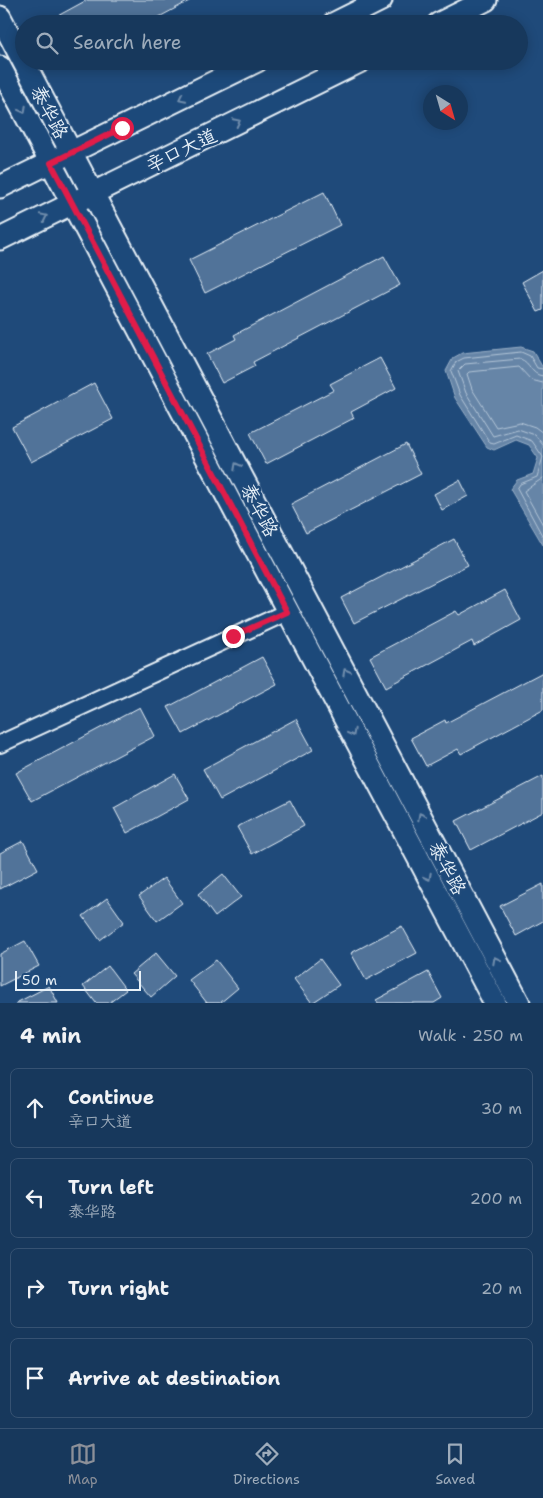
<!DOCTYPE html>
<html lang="en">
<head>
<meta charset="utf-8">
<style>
  :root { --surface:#17385c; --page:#244365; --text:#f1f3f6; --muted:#9eacbb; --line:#365272; --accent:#8c9099 }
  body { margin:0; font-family:"Shantell Sans","LXGW WenKai TC",sans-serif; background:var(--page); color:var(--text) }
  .compass { position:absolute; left:423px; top:85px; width:45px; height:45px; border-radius:50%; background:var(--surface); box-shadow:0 2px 12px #0003; rotate:143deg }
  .scale { position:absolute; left:15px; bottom:12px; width:126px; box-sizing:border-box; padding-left:5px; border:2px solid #e8f1f8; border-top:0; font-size:14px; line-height:18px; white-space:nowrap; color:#e8f1f8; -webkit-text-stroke:4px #1f4a7a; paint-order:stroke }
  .stop { position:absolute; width:15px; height:15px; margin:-11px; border:4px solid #e11d48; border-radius:50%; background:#fff }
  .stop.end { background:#e11d48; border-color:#fff; box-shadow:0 1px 5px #0008 }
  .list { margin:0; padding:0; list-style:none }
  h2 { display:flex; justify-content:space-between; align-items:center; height:65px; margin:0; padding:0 20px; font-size:21px }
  h2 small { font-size:16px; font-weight:400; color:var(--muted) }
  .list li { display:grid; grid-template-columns:32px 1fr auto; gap:15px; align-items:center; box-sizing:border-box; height:80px; margin:0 10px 10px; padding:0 10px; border:1px solid var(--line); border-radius:8px }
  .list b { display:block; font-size:19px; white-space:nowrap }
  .list p { margin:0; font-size:16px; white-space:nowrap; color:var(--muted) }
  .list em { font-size:16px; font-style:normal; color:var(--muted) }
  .icon { flex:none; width:28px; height:28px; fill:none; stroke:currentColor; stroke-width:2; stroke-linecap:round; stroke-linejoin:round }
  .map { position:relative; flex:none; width:543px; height:1003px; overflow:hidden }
  .search { position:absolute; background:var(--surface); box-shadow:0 2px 12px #0003; left:15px; right:15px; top:15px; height:55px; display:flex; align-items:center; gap:12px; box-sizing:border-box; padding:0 18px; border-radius:28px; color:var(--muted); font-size:19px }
  .sheet { height:425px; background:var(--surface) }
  nav { display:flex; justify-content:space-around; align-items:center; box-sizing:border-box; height:70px; border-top:1px solid var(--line); background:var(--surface); font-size:14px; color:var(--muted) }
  nav a { display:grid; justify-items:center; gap:2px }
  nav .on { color:var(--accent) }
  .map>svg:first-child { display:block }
  .water { fill:#6685a7; stroke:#9ab0c7 }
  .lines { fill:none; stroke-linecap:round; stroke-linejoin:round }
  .shore { stroke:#b4c6d8; stroke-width:1 }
  .building { fill:#517399; stroke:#e8f1f8 }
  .minor-casing { stroke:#e8f1f8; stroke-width:20 }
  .major-casing { stroke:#e8f1f8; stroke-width:25 }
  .minor { stroke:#1f4a7a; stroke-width:16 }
  .major { stroke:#1f4a7a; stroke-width:21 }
  .oneway { stroke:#6f8dac }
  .route { stroke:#e11d48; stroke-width:6 }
  .labels { text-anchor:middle; stroke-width:5; stroke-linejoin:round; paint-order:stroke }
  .street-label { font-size:19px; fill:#e8f1f8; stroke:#1f4a7a }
</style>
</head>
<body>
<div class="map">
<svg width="543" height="1003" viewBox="0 0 543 1003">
  <rect width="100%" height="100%" fill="#1f4a7a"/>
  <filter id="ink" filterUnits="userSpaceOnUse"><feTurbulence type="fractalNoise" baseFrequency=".02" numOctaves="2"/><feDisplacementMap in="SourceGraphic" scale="10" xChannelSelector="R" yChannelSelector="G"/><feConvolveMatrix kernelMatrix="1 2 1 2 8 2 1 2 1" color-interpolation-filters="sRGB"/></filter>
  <g filter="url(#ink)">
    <path class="water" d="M521,347L533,351L543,368V545L510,489L517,480L533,474L538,458L529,445L516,440L494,450L487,447L455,398L446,371L453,358L462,353Z"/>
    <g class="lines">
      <g class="shore">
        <path d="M543,369L537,368L530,356L521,352L464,358L456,362L451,371L460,395L490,443L494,444L516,435L532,441L543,457L537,477L520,484L517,489L543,537"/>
        <path d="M543,376C530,375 531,362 520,359L465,364L458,371L466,393L493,436L518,429L535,435L543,445"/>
        <path d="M543,383L531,380L519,367L469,372L467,374L472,389L496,427L520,422L535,427L543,433"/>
        <path d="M543,478L524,491L543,525"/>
      </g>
    </g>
    <g class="building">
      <path d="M87,0H191L146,24H55L52,19Z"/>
      <path d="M324,192L340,225L205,293L189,260Z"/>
      <path d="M384,256L400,285L253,362L255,366L222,383L207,354L236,339L234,335Z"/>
      <path d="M543,270V310L538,312L522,282Z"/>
      <path d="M380,358L396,388L351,412L354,418L266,464L250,433L334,390L330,384Z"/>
      <path d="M94,383L113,419L31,462L12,427Z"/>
      <path d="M406,444L421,474L306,533L291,504Z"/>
      <path d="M460,480L468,496L442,510L434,494Z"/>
      <path d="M454,539L468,565L354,623L341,598Z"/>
      <path d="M505,590L521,620L474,646L472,641L386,687L370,657L456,611L459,615Z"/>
      <path d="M262,657L277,684L183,734L168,707Z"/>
      <path d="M543,672V710L461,754L458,749L426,766L411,738L445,720L446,723Z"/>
      <path d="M140,707L155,736L32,801L16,773Z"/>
      <path d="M296,719L313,750L220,800L203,769Z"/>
      <path d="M175,774L189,799L127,833L114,808Z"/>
      <path d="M543,776V812L471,850L456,821Z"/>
      <path d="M290,800L304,826L252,854L237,827Z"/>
      <path d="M23,841L38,869L0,889V853Z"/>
      <path d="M223,874L241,897L215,917L198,894Z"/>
      <path d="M164,878L182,903L157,921L139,896Z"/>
      <path d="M543,884V921L516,936L500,906Z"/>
      <path d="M107,898L124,922L100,940L83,916Z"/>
      <path d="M402,926L417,953L366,980L351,953Z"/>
      <path d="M25,941L39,966L0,986V954Z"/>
      <path d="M156,953L175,976L151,997L131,974Z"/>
      <path d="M320,959L339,985L312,1003L294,979Z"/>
      <path d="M216,960L238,988L220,1003H207L189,980Z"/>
      <path d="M108,966L126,990L109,1003H96L83,986Z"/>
      <path d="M428,972L442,998L434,1003H378L376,1000Z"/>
      <path d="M49,986L58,1003H16Z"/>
    </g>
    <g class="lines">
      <defs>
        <path id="minor" d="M0,744L287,612"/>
        <g id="major">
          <path d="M0,17L519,1003"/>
          <path d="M333,24L381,0"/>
          <path d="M438,24L486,0"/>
          <path d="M0,67L495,1003"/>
          <path d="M0,187L257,61"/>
          <path d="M0,239L361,61"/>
        </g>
      </defs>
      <use href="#minor" class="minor-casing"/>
      <use href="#major" class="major-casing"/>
      <use href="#minor" class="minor"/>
      <use href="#major" class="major"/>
    </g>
    <defs><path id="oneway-chevron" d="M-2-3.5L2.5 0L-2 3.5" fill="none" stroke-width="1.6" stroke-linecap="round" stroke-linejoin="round" transform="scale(1.25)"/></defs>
    <g class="oneway">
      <use href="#oneway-chevron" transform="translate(182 98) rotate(154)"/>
      <use href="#oneway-chevron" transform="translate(23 110) rotate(62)"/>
      <use href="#oneway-chevron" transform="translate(237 122) rotate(-26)"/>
      <use href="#oneway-chevron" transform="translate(44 217) rotate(-26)"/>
      <use href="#oneway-chevron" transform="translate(237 466) rotate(-118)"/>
      <use href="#oneway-chevron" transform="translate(346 672) rotate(-118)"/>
      <use href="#oneway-chevron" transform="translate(352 733) rotate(62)"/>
      <use href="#oneway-chevron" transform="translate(421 816) rotate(-118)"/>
      <use href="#oneway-chevron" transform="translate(428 877) rotate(62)"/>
      <use href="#oneway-chevron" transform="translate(496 960) rotate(-118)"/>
    </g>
  </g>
  <g class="lines" filter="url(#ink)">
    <path class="route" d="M122,128L51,163L287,612L233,636"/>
  </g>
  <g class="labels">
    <g class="street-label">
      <text transform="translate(50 112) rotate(62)" y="7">泰华路</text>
      <text transform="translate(181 150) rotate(-26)" y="7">辛口大道</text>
      <text transform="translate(260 510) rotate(62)" y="7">泰华路</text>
      <text transform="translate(448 868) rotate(62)" y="7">泰华路</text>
    </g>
  </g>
</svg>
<svg class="compass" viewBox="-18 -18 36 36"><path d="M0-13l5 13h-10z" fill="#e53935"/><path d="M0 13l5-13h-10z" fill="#9eacbb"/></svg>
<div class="scale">50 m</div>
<div class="stop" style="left:122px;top:128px"></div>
<div class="stop end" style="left:233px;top:636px"></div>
<div class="search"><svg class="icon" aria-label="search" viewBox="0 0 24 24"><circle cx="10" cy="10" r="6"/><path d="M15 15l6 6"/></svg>Search here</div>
</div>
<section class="sheet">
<h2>4 min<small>Walk · 250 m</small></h2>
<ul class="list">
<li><svg class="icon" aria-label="ahead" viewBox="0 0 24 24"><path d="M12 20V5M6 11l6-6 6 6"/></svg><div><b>Continue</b><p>辛口大道</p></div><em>30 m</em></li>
<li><svg class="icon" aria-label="left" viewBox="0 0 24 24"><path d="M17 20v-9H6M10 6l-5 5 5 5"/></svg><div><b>Turn left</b><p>泰华路</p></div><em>200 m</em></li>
<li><svg class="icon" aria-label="right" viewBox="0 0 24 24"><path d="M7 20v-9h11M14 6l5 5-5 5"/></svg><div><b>Turn right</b></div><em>20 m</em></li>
<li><svg class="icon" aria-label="arrive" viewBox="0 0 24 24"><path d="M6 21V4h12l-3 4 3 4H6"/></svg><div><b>Arrive at destination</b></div></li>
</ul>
</section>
<nav>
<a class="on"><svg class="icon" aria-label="map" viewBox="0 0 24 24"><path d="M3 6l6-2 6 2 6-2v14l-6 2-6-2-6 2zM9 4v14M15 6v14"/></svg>Map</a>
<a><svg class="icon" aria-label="directions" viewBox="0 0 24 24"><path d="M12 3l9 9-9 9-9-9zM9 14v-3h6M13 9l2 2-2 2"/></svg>Directions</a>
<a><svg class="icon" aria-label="saved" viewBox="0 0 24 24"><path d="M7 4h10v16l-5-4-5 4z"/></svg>Saved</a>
</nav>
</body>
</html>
